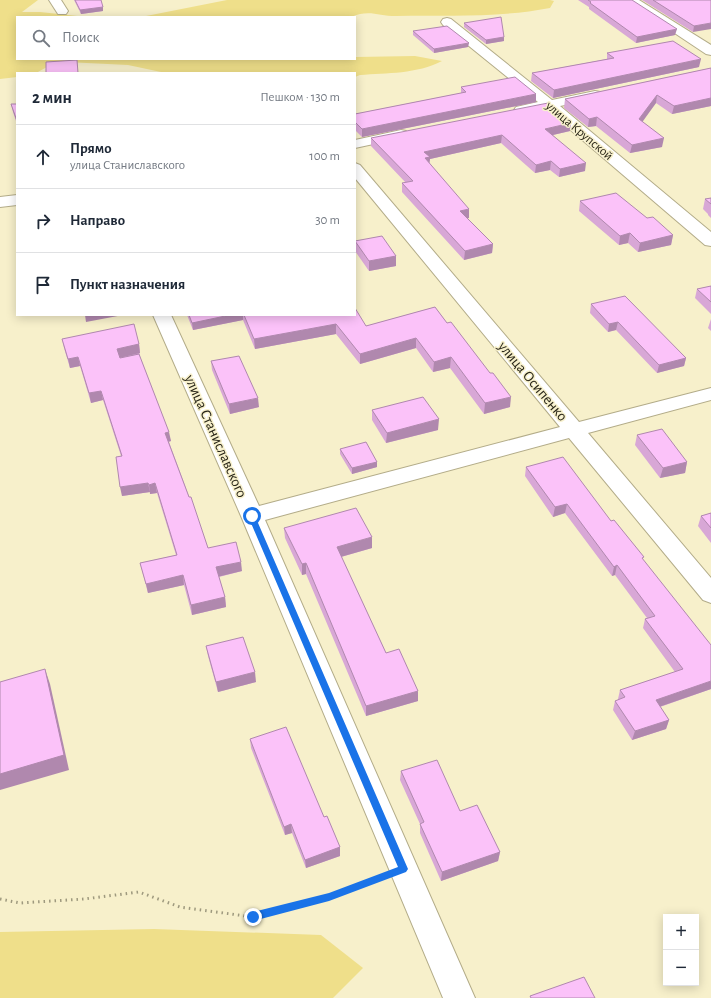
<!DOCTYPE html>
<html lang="ru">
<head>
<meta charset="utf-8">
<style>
  :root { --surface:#fff; --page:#f2f2f3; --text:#1f2937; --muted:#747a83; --line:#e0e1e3 }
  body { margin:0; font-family:"Alegreya Sans",sans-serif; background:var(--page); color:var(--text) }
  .controls { position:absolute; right:12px; bottom:12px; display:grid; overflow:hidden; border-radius:0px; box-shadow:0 2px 10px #0003 }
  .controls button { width:36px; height:36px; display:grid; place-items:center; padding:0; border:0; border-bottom:1px solid var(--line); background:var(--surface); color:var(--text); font:20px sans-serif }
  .stop { position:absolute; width:12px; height:12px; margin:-9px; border:3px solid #1a73e8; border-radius:50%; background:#fff }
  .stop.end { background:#1a73e8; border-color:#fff; box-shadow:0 1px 4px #0008 }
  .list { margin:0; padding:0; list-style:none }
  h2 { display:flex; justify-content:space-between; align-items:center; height:52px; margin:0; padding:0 16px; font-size:17px }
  h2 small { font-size:13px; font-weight:400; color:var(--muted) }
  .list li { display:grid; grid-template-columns:26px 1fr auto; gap:12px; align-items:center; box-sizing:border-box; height:64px; padding:0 16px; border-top:1px solid var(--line) }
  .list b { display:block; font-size:15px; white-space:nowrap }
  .list p { margin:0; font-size:13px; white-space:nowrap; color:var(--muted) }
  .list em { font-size:13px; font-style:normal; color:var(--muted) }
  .icon { flex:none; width:22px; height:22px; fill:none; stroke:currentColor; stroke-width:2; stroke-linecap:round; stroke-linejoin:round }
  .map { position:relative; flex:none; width:711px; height:998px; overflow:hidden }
  .search { position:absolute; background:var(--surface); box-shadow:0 2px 10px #0003; left:16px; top:16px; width:340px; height:44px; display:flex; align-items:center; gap:10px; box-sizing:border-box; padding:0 14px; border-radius:0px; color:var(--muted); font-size:15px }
  .panel { position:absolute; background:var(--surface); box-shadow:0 2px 10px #0003; left:16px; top:72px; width:340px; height:244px; border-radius:0px }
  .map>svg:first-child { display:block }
  .green { fill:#efdf8a }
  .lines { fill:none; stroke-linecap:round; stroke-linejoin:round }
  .minor-casing { stroke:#b3ac89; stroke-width:2 }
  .path { stroke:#9e997e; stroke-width:3; stroke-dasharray:1.5 4; stroke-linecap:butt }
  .minor { fill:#fff; fill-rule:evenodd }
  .wall { fill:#d8a7d6 }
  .shaded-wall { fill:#b088ae }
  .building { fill:#fbc2f9; stroke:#b088ae }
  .route { fill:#1a73e8 }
  .labels { text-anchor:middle; stroke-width:3; stroke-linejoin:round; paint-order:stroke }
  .far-street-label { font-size:13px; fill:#282518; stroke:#f7f0cb }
  .street-label { font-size:15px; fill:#282518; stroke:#f7f0cb }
</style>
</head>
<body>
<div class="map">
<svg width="711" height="998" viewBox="0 0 711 998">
  <rect width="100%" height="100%" fill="#f7f0cb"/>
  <g class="green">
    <path d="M0,0H38L22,12H40L87,17H17V59H355V57L415,56L442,61C417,74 387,73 360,75L355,77V73H186L161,72L128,65L66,62L47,67L36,73H17V77L0,79Z"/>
    <path d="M227,0H550L554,1L550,8C498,18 448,15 396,16C378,16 369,9 351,17H141Z"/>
    <path d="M154,929L321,935L363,968L333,998H0V932Z"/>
  </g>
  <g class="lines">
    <defs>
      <g id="minor">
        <path d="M49,0H61L68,11L66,14H58Z"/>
        <path d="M625,0H639L711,45V55L706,54Z"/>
        <path d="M447,18L451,19L552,100L595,91L600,92L602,95L600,98L560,106L711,232V246L705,245L546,109L521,114L516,113L514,110L516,107L538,102L443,25L441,22L443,19Z"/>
        <path d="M401,130L406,131L408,134L406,137L355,148V140Z"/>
        <path d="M355,163L360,165L579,422L711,388V400L588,433L711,578V603L703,600L569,438L265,520L475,998H443L241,516L153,315H171L259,506L560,427L355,178Z"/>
        <path d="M17,195V205L0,207V197Z"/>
      </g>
    </defs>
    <use href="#minor" class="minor-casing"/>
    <path class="path" d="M0,899L20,903L84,899L139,892L180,907L253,917L329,897L379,879"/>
    <use href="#minor" class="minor"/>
  </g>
  <g class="wall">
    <path d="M74,0H101L103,11L81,14Z"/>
    <path d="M578,0H632L675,35L636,43L589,9V7Z"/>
    <path d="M642,0H711L693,32Z"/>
    <path d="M464,23L504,37V41L486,44L464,27Z"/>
    <path d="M413,31L468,47L434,53L413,35Z"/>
    <path d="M607,53L699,67L553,98L531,81L532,73L607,59Z"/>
    <path d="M711,68V106L672,114L656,103L642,121L662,147L630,153L596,126L588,127L564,108L565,99Z"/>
    <path d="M461,87L536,94V102L362,137L355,130V114L461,93Z"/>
    <path d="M11,104H17V124L13,112Z"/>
    <path d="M570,131L553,135L585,171L559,177L550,170L535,173L501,143L430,159L429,163L469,218H467L493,244L492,253L464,260L402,192V183H406L371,146V138Z"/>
    <path d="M711,198V218L708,215V214L703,209L705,199Z"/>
    <path d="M580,201L647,218L673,235L671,245L638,252L628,243L619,245L579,211Z"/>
    <path d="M355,241L396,256V266L369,271L355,251Z"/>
    <path d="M711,286V314L695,298L697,289Z"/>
    <path d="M591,304L686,358L684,366L657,373L616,330L608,332L590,313Z"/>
    <path d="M435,307L510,407L484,414L450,368L433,372L416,348L360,364L336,334L255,349L243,320L193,330L187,315H355L366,326Z"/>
    <path d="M711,319V331L708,328Z"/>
    <path d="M62,339L139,344L140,353L139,354L171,441L169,442L208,548L242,571L219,577L225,597L226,607L192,615L184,585L148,593L140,563L176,555L157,493L150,494V492L122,496L121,456L103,400L91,403L80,366L70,368L64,348Z"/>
    <path d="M211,361L259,407L230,414L212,370Z"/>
    <path d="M372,410L438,430L386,443L372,420Z"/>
    <path d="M637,435L687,462L685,473L660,478L635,445Z"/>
    <path d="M340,449L377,462V467L352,474L340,454Z"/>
    <path d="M526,467L611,521L643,560L711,689L660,707L669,720L666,729L632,740L613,710L615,701L618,700V699L620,690L675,672L643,628L645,619L647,618L615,575L612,576L565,513L553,517L525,476Z"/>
    <path d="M711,513V543L698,526L701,516Z"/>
    <path d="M284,528L372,548L341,557L386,653L418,701L366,716L306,574L302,575L285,538Z"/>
    <path d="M206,646L256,682L218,692L208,656Z"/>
    <path d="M250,739L324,817L340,847V856L306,868L292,833L285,835L251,748Z"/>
    <path d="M401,771L460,811L500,852L498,861L441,881L420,833V824L400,780Z"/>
  </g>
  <g class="shaded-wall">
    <path d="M103,7V11L81,14L80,10Z"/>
    <path d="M711,23V29L693,32L694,26Z"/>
    <path d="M677,29L675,35L636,43L637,37Z"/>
    <path d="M504,37V41L486,44V40Z"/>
    <path d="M469,43L468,47L434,53V49Z"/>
    <path d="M701,59L699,67L553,98L554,90Z"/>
    <path d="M536,94V102L362,137V129Z"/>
    <path d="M657,95L656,103L638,128L639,119Z"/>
    <path d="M711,98V106L672,114L674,106Z"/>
    <path d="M597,117L596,126L588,127L589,119Z"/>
    <path d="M571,123L570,131L544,137L545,129Z"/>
    <path d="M502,135L501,143L430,159L429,166L425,167L424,152Z"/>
    <path d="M664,138L662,147L630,153L632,145Z"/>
    <path d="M551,161L550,170L535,173L536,165Z"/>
    <path d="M586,163L585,171L559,177L560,169Z"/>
    <path d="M469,209V218L459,220L460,211Z"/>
    <path d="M630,233L628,243L619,245L620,236Z"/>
    <path d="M673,235L671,245L638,252L640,243Z"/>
    <path d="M493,244L492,253L464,260L465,251Z"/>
    <path d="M396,256V266L369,271V261Z"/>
    <path d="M85,315H123L86,322Z"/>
    <path d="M230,315H243V320L193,330L192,323Z"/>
    <path d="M618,322L616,330L608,332L609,324Z"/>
    <path d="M336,324V334L255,349L254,339Z"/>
    <path d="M416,338V348L360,364V354Z"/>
    <path d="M139,344L140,353L119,358L117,349Z"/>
    <path d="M78,357L80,366L70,368L68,359Z"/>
    <path d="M451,357L450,368L433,372L434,362Z"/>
    <path d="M686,358L684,366L657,373L659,365Z"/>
    <path d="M101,391L103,400L91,403L89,393Z"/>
    <path d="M511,397L510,407L484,414L485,403Z"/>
    <path d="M258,398L259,407L230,414L229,404Z"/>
    <path d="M439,419L438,430L386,443L387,433Z"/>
    <path d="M169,432L171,441L167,442L165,433Z"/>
    <path d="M377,462V467L352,474V468Z"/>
    <path d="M687,462L685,473L660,478L663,468Z"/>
    <path d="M148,483L150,492L122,496L120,487Z"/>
    <path d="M155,483L157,493L150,494L149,485Z"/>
    <path d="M567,504L565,513L553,517L555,507Z"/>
    <path d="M372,537V548L337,558V547Z"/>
    <path d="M241,562L242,571L217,577L216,567Z"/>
    <path d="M306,563V574L302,575V564Z"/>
    <path d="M617,565L615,575L612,576L614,567Z"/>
    <path d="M183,575L184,585L148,593L146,584Z"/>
    <path d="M225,597L226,607L192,615L191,605Z"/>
    <path d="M45,669L50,684L69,770L0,790V774Z"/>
    <path d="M255,672L256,682L218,692L216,682Z"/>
    <path d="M711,681V689L653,709L656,700Z"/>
    <path d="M418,691V701L366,716V706Z"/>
    <path d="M669,720L666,729L632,740L635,731Z"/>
    <path d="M291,824L292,833L285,835L284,827Z"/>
    <path d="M340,847V856L306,868L305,860Z"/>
    <path d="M500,852L498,861L441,881L442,872Z"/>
  </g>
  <g class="building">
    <path d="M75,0H101L103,7L80,10Z"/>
    <path d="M588,0H632L677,29L637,37L590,3L591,2Z"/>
    <path d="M653,0H711V23L694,26Z"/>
    <path d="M501,17L504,37L486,40L464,23Z"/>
    <path d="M447,26L469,43L434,49L413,31Z"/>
    <path d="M673,41L701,59L554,90L532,73L614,58L607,53Z"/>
    <path d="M77,60L78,73H46V62Z"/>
    <path d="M711,68V98L674,106L657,95L639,119L664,138L632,145L597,117L589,119L565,99Z"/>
    <path d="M515,77L536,94L362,129L355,122V114L466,92L461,87Z"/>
    <path d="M548,103L571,123L545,129L586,163L560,169L551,161L536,165L502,135L424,152L430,157L425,158L469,209L460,211L493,244L465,251L402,183L413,181L371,138Z"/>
    <path d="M11,104H17V121Z"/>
    <path d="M616,193L647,218L653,217L673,235L640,243L630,233L620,236L580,201Z"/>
    <path d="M711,198V204L705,199Z"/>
    <path d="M382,236L396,256L369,261L355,241Z"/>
    <path d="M711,286V302L697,289Z"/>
    <path d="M625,296L686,358L659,365L618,322L609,324L591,304Z"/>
    <path d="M435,307L447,323L451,322L490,373H493L511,397L485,403L451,357L434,362L416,338L360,354L336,324L254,339L244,315H355V308L366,326Z"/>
    <path d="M189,315H230L192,323Z"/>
    <path d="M134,324L139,344L117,349L120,358L139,354L169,432L165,433L189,497H191L208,548L236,542L241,562L216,567L225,597L191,605L183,575L146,584L140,563L177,555L155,483L149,485L148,483L120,487L116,457L122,456L101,391L89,393L78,357L68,359L62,339Z"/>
    <path d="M239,356L258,398L229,404L211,361Z"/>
    <path d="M423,397L439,419L387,433L372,410Z"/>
    <path d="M662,429L687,462L663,468L637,435Z"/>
    <path d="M366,442L377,462L352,468L340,449Z"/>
    <path d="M563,457L611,521L614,520L644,557L642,558L711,645V681L656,700L669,720L635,731L615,701L625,697L620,690L683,669L645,619L655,616L617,565L614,567L567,504L555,507L526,467Z"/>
    <path d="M356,508L372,537L337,547L386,653L399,649L418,691L366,706L306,563L302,564L284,528Z"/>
    <path d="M711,513V528L701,516Z"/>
    <path d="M243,637L255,672L216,682L206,646Z"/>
    <path d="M45,669L64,755L0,774V682Z"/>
    <path d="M286,727L324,817L327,816L340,847L305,860L291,824L284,827L250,739Z"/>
    <path d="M437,760L460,811L477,805L500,852L442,872L420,824L424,822L401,771Z"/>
    <path d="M584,977L595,998H531L530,996Z"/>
  </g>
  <path class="route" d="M252,514L255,516L408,869L406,872L329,901L253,921L249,920L248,917L249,914L253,912L329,893L398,867L248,516Z"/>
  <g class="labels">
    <g class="far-street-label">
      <text transform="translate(580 130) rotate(40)" y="5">улица Крупской</text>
    </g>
    <g class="street-label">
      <text transform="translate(533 381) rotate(50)" y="5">улица Осипенко</text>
      <text transform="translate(216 436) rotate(66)" y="5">улица Станиславского</text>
    </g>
  </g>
</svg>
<div class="controls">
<button>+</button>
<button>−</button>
</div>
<div class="stop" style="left:252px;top:516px"></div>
<div class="stop end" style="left:253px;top:917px"></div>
<div class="search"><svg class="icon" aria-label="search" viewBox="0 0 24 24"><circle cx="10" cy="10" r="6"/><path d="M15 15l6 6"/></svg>Поиск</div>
<section class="panel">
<h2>2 мин<small>Пешком · 130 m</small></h2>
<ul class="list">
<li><svg class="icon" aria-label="ahead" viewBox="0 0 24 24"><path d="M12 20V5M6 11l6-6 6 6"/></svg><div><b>Прямо</b><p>улица Станиславского</p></div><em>100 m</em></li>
<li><svg class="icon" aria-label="right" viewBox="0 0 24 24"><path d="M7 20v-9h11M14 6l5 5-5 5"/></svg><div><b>Направо</b></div><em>30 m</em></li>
<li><svg class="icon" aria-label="arrive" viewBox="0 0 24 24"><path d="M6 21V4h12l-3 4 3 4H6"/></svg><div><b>Пункт назначения</b></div></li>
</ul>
</section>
</div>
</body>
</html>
